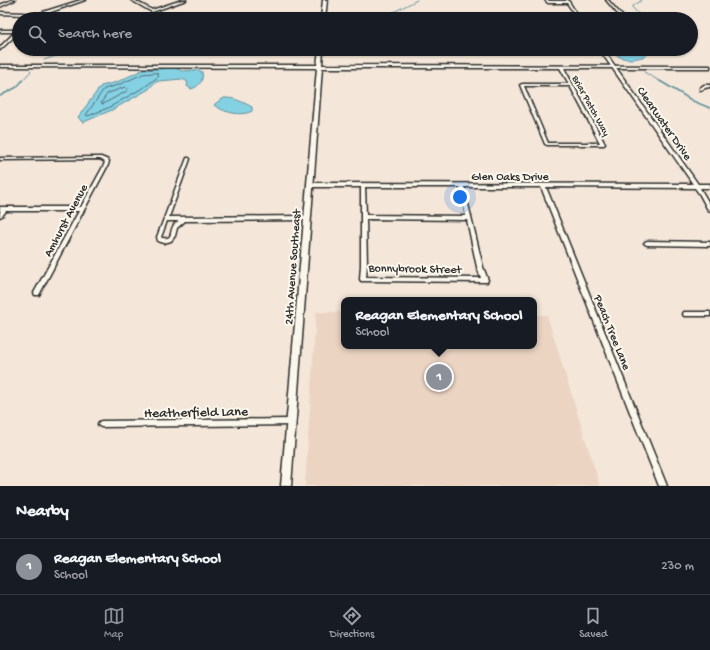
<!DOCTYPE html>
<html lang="en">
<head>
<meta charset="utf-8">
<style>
  :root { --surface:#171b24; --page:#242831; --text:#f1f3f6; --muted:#9ea1a6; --line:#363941; --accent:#8c9099 }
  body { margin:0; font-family:"Gochi Hand",sans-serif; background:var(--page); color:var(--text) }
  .you { position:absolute; left:460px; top:197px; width:14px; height:14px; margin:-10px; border:3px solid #fff; border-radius:50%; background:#1a73e8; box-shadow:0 0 0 6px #1a73e833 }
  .badge { display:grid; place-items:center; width:26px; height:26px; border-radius:50%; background:var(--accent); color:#fff; font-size:13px; font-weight:700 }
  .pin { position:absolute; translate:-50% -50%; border:2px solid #fff; box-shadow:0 1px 4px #0006 }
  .popup { position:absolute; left:341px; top:297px; width:196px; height:52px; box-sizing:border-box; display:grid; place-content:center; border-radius:8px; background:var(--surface); filter:drop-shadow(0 1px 3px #0005); font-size:13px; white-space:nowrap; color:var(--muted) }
  .popup b { font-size:15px; color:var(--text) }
  .popup::after { content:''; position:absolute; left:50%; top:100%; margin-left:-8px; border:8px solid transparent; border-top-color:var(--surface) }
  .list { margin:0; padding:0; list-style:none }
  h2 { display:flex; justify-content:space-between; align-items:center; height:52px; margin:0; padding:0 16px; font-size:17px }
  h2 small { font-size:13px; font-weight:400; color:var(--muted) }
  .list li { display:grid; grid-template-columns:26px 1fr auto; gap:12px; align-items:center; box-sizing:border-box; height:56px; padding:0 16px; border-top:1px solid var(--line) }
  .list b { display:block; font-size:15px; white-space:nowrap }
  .list p { margin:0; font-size:13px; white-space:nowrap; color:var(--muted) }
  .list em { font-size:13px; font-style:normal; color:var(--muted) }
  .icon { flex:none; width:22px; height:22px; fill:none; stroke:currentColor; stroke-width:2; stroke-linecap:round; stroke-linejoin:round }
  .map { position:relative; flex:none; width:710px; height:486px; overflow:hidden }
  .search { position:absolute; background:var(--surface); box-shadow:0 1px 3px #0004; left:12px; right:12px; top:12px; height:44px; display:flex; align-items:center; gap:10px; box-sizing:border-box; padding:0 14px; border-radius:22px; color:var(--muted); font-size:15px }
  .sheet { height:108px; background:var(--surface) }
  nav { display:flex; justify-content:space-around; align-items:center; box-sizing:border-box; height:56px; border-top:1px solid var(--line); background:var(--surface); font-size:11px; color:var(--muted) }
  nav a { display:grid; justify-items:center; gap:2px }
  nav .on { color:var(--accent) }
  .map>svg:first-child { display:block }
  .built { fill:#ecd4c3 }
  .water { fill:#85d1e4; stroke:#618f9a }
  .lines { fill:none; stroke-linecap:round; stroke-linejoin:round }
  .shore { stroke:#4f6d75; stroke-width:1 }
  .stream-far1 { stroke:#618f9a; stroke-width:1 }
  .stream { stroke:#618f9a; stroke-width:1.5 }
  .street-casing { stroke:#2b2b2b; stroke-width:3 }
  .secondary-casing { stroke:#2b2b2b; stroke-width:3 }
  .street { fill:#fbf7ec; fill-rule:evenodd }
  .secondary { fill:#fbf7ec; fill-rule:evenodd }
  .labels { text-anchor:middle; stroke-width:4; stroke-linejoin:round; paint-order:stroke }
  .far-street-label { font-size:10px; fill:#2b2b2b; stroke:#fbf7ec }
  .street-label { font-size:12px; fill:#2b2b2b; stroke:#fbf7ec }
  .near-street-label { font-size:14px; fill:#2b2b2b; stroke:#fbf7ec }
</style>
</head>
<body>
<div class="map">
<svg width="710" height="486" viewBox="0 0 710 486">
  <rect width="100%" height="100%" fill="#f4e7d9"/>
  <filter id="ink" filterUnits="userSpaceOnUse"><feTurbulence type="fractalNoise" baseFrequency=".025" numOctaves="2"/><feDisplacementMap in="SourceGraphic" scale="8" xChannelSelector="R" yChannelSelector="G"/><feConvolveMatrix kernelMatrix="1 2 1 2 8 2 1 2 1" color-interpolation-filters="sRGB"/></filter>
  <g filter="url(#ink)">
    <path class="built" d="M316,312H344V346H534V315H547L600,486H305Z"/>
    <g class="water">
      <path d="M614,49H638L647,55C638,60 615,62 614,49Z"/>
      <path d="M175,68L182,71L198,70L202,72C204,80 199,87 191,89L187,86L188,82L182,79L159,81L154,83L149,89L112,110L84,122H82L78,117L101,86L117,82L142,70Z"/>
      <path d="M224,98C233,97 245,103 252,107V111C241,117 223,112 214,105L216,103Z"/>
    </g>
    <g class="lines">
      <g class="shore">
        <path d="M157,73L159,76L146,86L110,107L88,116L86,115L104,89L118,85L143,74Z"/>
        <path d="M126,87L128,89L127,91L103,104L101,103L107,94Z"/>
      </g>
      <g class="stream-far1">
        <path d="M642,0L632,7L643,19"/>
        <path d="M380,19L417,0"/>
        <path d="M44,60L64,53L94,49"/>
        <path d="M644,72L661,82"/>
        <path d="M21,82L31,71"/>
      </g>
      <g class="stream">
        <path d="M660,81L693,101L710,108"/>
        <path d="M0,96L17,87L22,81"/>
      </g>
      <defs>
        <g id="street">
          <path d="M12,0H15L0,7V5Z"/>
          <path d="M81,0H85L45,14L34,19H31L35,17L23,15L0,14V12L23,13L37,15L43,12Z"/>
          <path d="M131,0H134L152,10L182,0H186L152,12Z"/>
          <path d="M545,0H548L549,1H566V0H568L580,19H578L567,3H548Z"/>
          <path d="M606,0H608L625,19H622Z"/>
          <path d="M19,29V32L0,50V47L15,32H0V30H17Z"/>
          <path d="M599,49H603L698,184H710V188H700L710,205V211L708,210L700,195L695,188L546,187L667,486H659L541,187H464L483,267L488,280L487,282H485L363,281H361L360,279L361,265V187H310L308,185L310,183L693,184ZM365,187H460L466,216L366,215ZM366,219L467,220L477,267L481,278L366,277L367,265Z"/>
          <path d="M561,67L564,68L605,144L604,145H547L545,144L520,85L522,84H569L560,68ZM524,86H570L600,143H548Z"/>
          <path d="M704,85H710V87C705,87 703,90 700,90V88Z"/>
          <path d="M101,157L108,160L109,161L108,165L39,295H35L34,293L35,291L79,211H6L2,216L0,217V212L1,211H0V207H81L104,165L105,162L100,159L0,160V158Z"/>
          <path d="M187,158H189L190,159L169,217L308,216L310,218L308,220L185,221L177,228L175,236L171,241L164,243L158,241L157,237ZM167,221H179C177,222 175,223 174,225C169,232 174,240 162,238L161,237Z"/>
          <path d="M647,241L710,242V246L647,245L645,244L644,243L645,242Z"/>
          <path d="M684,312H710V316H684L683,314Z"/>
          <path d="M292,419L294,420L295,422L294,424L292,425L101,427L99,426L98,424L99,422L101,421Z"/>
        </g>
        <g id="secondary">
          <path d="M323,0H327L325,19H321Z"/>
          <path d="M319,49H323L322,65L710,66V68H322L291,486H281L317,68L0,67V65H317Z"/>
        </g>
      </defs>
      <use href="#street" class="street-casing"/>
      <use href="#secondary" class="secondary-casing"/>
      <use href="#street" class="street"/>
      <use href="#secondary" class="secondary"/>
    </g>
  </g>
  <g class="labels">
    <g class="far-street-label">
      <text transform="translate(592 105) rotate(61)" y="4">Briar Patch Way</text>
    </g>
    <g class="street-label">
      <text transform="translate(665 123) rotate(55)" y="4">Clearwater Drive</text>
      <text x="510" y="180">Glen Oaks Drive</text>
      <text transform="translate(65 220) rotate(-62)" y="4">Amhurst Avenue</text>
      <text transform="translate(292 267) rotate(-86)" y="4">24th Avenue Southeast</text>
      <text transform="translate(415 268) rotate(1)" y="4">Bonnybrook Street</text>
      <text transform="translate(613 332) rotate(68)" y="4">Peach Tree Lane</text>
    </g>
    <g class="near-street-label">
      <text transform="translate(196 411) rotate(-1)" y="5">Heatherfield Lane</text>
    </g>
  </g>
</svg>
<div class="you"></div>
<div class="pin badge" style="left:439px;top:377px">1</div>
<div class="popup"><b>Reagan Elementary School</b>School</div>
<div class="search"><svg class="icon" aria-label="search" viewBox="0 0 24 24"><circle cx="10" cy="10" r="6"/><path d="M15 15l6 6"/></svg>Search here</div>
</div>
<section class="sheet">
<h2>Nearby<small></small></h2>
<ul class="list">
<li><span class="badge">1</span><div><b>Reagan Elementary School</b><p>School</p></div><em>230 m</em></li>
</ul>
</section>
<nav>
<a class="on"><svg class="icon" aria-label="map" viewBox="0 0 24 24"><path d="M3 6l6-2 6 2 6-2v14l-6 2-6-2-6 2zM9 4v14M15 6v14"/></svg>Map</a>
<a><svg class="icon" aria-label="directions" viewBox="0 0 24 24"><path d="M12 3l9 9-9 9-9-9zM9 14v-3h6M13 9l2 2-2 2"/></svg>Directions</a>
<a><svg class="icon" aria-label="saved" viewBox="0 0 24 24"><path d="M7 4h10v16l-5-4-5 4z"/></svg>Saved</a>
</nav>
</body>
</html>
